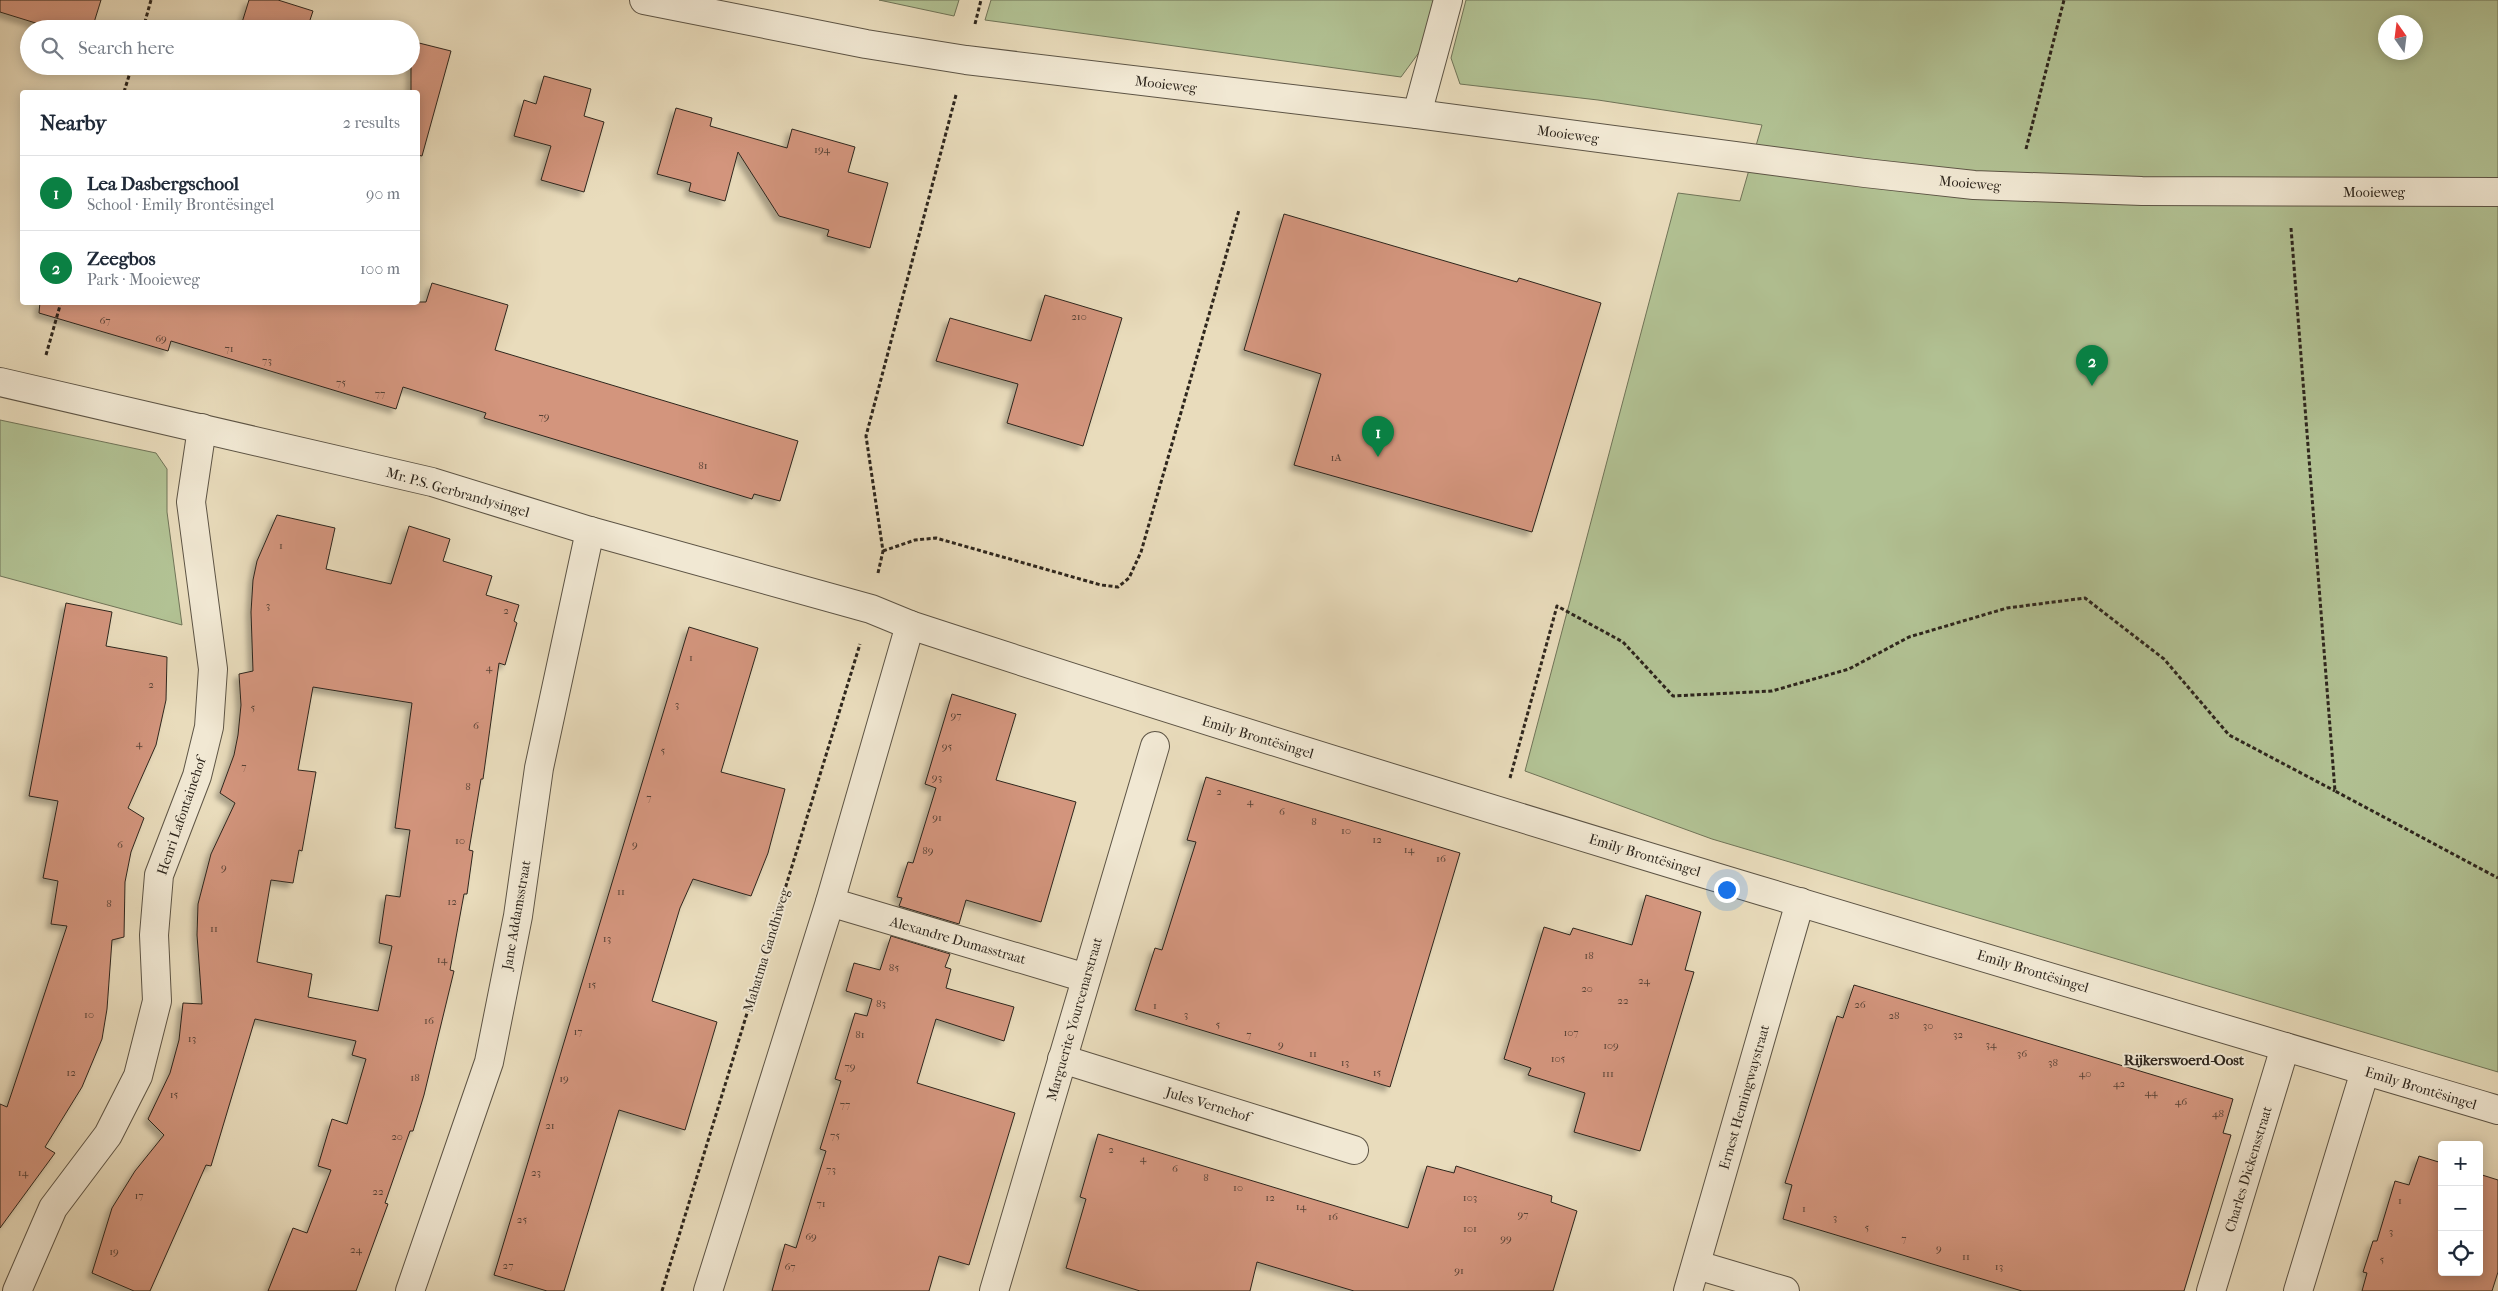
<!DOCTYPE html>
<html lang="en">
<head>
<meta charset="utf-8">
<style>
  :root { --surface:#fff; --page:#f2f2f3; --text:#1f2937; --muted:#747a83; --line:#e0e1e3; --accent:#0b8043 }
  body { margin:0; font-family:"IM FELL French Canon",serif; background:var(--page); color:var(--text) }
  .controls { position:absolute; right:15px; bottom:15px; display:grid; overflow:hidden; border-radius:5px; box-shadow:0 2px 12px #0003 }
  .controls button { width:45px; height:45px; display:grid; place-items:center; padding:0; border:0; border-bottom:1px solid var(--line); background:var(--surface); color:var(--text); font:25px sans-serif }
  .compass { position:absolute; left:2378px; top:15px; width:45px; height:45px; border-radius:50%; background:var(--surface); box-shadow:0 2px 12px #0003; rotate:346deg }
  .you { position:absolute; left:1726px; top:889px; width:18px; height:18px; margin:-12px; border:4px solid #fff; border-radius:50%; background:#1a73e8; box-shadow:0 0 0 8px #1a73e833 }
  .badge { display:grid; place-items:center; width:32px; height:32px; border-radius:50%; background:var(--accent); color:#fff; font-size:16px; font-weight:700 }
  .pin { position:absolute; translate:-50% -41px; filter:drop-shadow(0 1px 2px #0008) }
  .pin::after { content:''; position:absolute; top:26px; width:18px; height:15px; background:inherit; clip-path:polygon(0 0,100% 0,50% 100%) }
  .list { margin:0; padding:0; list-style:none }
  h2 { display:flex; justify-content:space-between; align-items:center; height:65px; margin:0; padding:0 20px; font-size:21px }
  h2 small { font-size:16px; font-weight:400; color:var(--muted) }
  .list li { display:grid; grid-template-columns:32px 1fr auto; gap:15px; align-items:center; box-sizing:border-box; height:75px; padding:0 20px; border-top:1px solid var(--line) }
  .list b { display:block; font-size:19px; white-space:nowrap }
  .list p { margin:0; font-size:16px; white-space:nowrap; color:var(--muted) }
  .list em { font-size:16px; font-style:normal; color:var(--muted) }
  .icon { flex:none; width:28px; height:28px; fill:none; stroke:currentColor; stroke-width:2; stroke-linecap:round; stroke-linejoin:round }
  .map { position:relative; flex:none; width:2498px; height:1291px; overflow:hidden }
  .search { position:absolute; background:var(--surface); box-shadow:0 2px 12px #0003; left:20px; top:20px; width:400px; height:55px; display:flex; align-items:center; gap:12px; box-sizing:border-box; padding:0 18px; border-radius:28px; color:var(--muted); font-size:19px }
  .panel { position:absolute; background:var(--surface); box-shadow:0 2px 12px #0003; left:20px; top:90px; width:400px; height:215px; border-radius:5px }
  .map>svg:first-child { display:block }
  .green { fill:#b2c294; stroke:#707458; fill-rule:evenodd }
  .building { fill:#d3957d; stroke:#2e261d; fill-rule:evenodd; filter:url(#shadow) }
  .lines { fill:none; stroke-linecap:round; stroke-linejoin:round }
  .pedestrian-casing { stroke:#5d5445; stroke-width:30 }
  .minor-casing { stroke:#5d5445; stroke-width:30 }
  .path { stroke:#2e261d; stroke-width:3; stroke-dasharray:4 2.5; stroke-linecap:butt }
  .pedestrian { stroke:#f1e8d3; stroke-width:28 }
  .minor { stroke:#f1e8d3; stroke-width:28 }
  .labels { text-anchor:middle; stroke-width:4; stroke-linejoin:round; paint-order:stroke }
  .number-label { font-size:11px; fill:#574235 }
  .street-label { font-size:14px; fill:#2e261d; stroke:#f1e8d3 }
  .neighbourhood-label { font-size:15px; font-weight:bold; fill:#2e261d; stroke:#f1e8d3 }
</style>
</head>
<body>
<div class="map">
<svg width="2498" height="1291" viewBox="0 0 2498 1291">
  <defs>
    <filter id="shadow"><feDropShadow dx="-4.5" dy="4.5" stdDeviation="2.5" flood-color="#0004"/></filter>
  </defs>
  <rect width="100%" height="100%" fill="#e9dcbc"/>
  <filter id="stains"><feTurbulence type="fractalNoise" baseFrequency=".004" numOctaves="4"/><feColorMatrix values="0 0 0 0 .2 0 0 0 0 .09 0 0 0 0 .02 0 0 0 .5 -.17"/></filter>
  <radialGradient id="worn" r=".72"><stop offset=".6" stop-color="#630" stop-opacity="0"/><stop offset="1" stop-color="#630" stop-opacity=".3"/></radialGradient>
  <g class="green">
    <path d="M879,0H959L954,16Z"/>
    <path d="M991,0H1435L1423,47L1401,77L985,20Z"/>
    <path d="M1466,0H2498V1072L1712,839L1525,771L1678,193L1740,201L1762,125L1598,100L1460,84L1451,58ZM2386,22H2416V52H2386Z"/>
    <path d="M0,420L156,453L167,469V512L182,625L0,576Z"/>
  </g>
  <g class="building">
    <path d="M0,0H101L92,29H55L0,12Z"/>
    <path d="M249,0H278L313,11L307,29H240Z"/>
    <path d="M411,41L451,51L422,156L418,155V92H411Z"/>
    <path d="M544,76L591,89L584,116L604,122L584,192L541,180L551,146L514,136L524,100L536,104Z"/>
    <path d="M676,108L712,118L710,126L787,148L792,129L855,147L848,172L888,183L870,248L827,236L829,230L779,216L738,152L725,201L689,191L691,183L657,174Z"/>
    <path d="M1284,214L1517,282L1519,278L1601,303L1532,532L1294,465L1321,374L1244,350Z"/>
    <path d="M432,283L508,305L495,350L798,441L780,501L754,494L752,499L484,418L486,413L403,387L396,409L171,341L168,351L39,313L40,302H426Z"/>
    <path d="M1045,295L1122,318L1083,446L1007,423L1018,384L936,361L950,318L1031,341Z"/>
    <path d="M277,515L335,528L326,569L391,584L409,526L450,539L443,561L492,576L486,595L519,605L514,621L517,623L505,665L499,663L483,779H481L469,850L473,851L467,894H464L450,970L454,971L424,1095L413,1131H410L385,1203L388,1204L356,1291H268L293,1228L307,1233L331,1170L318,1166L332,1119L347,1124L366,1059L352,1055L356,1041L255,1019L211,1166L206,1165L150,1291H134L92,1273L112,1208L135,1171L164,1135L148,1119L170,1073L179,1040L183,1003L202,1004L197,935L198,904L211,854L235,803L220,793L234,755L238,735L241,705L239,674L253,671L251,612L253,580L257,561ZM313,687L412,703L395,828L410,830L400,897L386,895L379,943L392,946L378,1011L308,997L312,974L257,962L271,880L293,883L299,850L302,851L316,772L298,770Z"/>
    <path d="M66,603L112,612L106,646L167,657L166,700L156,745L128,808L144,818L131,852L125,882L124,937L112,940L107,1009L102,1039L82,1087L45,1147L55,1153L0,1228V1104L7,1107L67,926L51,924L58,881L43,878L58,801L29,796Z"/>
    <path d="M689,627L758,648L721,772L785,789L768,853L751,896L693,879L680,908L652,1001L717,1022L685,1130L619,1110L564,1291H547L494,1275Z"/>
    <path d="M952,694L1016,714L996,780L1076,802L1041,922L966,900L959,924L899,906L902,898L897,897L908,862L913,863L936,788L925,784Z"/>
    <path d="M1206,777L1460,853L1390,1087L1135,1010L1155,948L1162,950L1196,842L1187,840Z"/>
    <path d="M1646,895L1701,912L1685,970L1694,972L1640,1151L1574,1132L1585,1093L1528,1075L1531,1068L1504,1059L1544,927L1570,935L1573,928L1632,945Z"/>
    <path d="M891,936L950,954L945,967L951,969L946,988L1014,1007L1004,1041L936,1019L917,1083L1015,1113L969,1265L939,1256L929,1291H772L785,1244L796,1248L816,1183L826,1151L820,1149L841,1081L835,1079L855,1013L867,1016L872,999L846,991L854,963L880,970Z"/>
    <path d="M1854,985L2233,1099L2223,1133L2231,1135L2184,1291H2022L1783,1219L1792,1185L1785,1183L1837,1016L1843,1018Z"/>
    <path d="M1098,1134L1408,1228L1427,1166L1454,1173L1456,1166L1552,1196L1551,1202L1577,1211L1553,1291H1354L1257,1262L1250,1291H1140L1066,1268L1086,1199L1080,1197Z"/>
    <path d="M2419,1156L2442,1163V1272H2479V1174L2498,1180V1272L2492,1291H2362L2367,1273L2363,1272L2373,1241H2377L2395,1181L2409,1185Z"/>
  </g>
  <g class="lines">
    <defs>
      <path id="pedestrian" d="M1062,1059L1354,1150"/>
      <g id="minor">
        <path d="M644,0L866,44L966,60L1417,114L1865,173L1974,185L2142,191L2498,192"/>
        <path d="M1417,114L1448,0"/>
        <path d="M0,382L432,482L590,531L871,609L910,625C1436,797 1968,953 2498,1110"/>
        <path d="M830,902L1086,978"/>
        <path d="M1697,1265L1785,1291"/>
        <path d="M17,1291L53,1208L108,1135L138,1076L157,1001L154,935L159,875L197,776L209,727L213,669L191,502L202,428"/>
        <path d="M410,1291L489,1062L518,916L539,768L590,531"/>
        <path d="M708,1291L830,902L910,625"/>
        <path d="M994,1291L1155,746"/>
        <path d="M1688,1291L1800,902"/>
        <path d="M2211,1291L2285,1047"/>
        <path d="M2298,1291L2365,1071"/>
      </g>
    </defs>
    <use href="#pedestrian" class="pedestrian-casing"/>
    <use href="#minor" class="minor-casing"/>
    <g class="path">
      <path d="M975,24L981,0"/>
      <path d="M143,29L151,0"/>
      <path d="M124,92L132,66"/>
      <path d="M2026,149L2064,0"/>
      <path d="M2291,228L2335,791L2498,878"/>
      <path d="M46,355L61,302"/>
      <path d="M883,551L915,540L936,538L1101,585L1118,587L1129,578L1141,552L1239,210"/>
      <path d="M878,573L883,551L866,436L956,95"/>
      <path d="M1510,778L1557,606L1623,642L1673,696L1772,691L1849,669L1909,637L2007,608L2085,598L2164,659L2229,735L2335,791"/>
      <path d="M662,1291L860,644"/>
    </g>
    <use href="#pedestrian" class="pedestrian"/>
    <use href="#minor" class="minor"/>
  </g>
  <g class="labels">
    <g class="number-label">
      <text x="822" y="153">194</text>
      <text x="1079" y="320">210</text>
      <text x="105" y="324">67</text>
      <text x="161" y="342">69</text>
      <text x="229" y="352">71</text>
      <text x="267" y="364">73</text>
      <text x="341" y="386">75</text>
      <text x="380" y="397">77</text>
      <text x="544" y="420">79</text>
      <text x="1336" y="461">1A</text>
      <text x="703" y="469">81</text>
      <text x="281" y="549">1</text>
      <text x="268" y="609">3</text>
      <text x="506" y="614">2</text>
      <text x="691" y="661">1</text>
      <text x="489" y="671">4</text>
      <text x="151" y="688">2</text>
      <text x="677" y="708">3</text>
      <text x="253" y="711">5</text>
      <text x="956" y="719">97</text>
      <text x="476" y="729">6</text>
      <text x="139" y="747">4</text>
      <text x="947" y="750">95</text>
      <text x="663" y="754">5</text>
      <text x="244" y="770">7</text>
      <text x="937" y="781">93</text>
      <text x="468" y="790">8</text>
      <text x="1219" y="795">2</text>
      <text x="649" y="801">7</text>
      <text x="1250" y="805">4</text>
      <text x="1282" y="815">6</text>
      <text x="937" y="821">91</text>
      <text x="1314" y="825">8</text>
      <text x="1346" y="834">10</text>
      <text x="1377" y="843">12</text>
      <text x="460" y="844">10</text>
      <text x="120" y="848">6</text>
      <text x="635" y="848">9</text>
      <text x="1409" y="853">14</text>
      <text x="928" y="854">89</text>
      <text x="1441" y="862">16</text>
      <text x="224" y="871">9</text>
      <text x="621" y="895">11</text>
      <text x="452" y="905">12</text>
      <text x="109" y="907">8</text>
      <text x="214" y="932">11</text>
      <text x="607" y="942">13</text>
      <text x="1589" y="959">18</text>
      <text x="442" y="963">14</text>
      <text x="894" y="971">85</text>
      <text x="1644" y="984">24</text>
      <text x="592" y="988">15</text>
      <text x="1587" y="992">20</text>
      <text x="1623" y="1004">22</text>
      <text x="881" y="1007">83</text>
      <text x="1860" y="1008">26</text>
      <text x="1155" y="1009">1</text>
      <text x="89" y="1018">10</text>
      <text x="1186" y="1018">3</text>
      <text x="1894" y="1019">28</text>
      <text x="429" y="1024">16</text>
      <text x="1218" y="1028">5</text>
      <text x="1928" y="1029">30</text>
      <text x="578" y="1035">17</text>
      <text x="1571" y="1036">107</text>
      <text x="860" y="1038">81</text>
      <text x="1249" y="1038">7</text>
      <text x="1958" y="1038">32</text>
      <text x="192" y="1042">13</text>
      <text x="1281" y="1048">9</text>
      <text x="1991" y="1048">34</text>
      <text x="1611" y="1049">109</text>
      <text x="1313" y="1057">11</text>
      <text x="2022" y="1057">36</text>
      <text x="1558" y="1062">105</text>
      <text x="1345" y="1066">13</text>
      <text x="2053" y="1066">38</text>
      <text x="850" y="1070">79</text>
      <text x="71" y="1076">12</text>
      <text x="1377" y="1076">15</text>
      <text x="1608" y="1077">111</text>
      <text x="2085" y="1077">40</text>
      <text x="415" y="1081">18</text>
      <text x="564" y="1082">19</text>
      <text x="2119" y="1087">42</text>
      <text x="2151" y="1096">44</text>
      <text x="174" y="1098">15</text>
      <text x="2181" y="1105">46</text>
      <text x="845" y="1108">77</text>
      <text x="2218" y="1117">48</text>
      <text x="550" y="1129">21</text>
      <text x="835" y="1139">75</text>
      <text x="397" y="1140">20</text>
      <text x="1111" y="1153">2</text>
      <text x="1143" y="1162">4</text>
      <text x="1175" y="1172">6</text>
      <text x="831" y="1173">73</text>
      <text x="23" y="1176">14</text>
      <text x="536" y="1176">23</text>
      <text x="1206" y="1181">8</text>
      <text x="1238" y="1191">10</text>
      <text x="378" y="1195">22</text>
      <text x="139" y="1199">17</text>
      <text x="1270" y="1201">12</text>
      <text x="1470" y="1201">103</text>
      <text x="2400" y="1204">1</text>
      <text x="821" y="1207">71</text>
      <text x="1301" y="1210">14</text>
      <text x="1804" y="1212">1</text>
      <text x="1523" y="1218">97</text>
      <text x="1333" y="1220">16</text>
      <text x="1835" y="1221">3</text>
      <text x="522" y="1223">25</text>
      <text x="1867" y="1231">5</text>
      <text x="1470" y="1232">101</text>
      <text x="2391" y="1235">3</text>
      <text x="811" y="1240">69</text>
      <text x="1506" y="1242">99</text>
      <text x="1904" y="1242">7</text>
      <text x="1939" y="1252">9</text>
      <text x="356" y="1253">24</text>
      <text x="114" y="1255">19</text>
      <text x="1966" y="1260">11</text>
      <text x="2382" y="1263">5</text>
      <text x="508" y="1269">27</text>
      <text x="790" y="1270">67</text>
      <text x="1999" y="1270">13</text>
      <text x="1459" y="1274">91</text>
    </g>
    <g class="street-label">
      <text transform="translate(1166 84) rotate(7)" y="5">Mooieweg</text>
      <text transform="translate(1568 134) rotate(8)" y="5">Mooieweg</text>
      <text transform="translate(1970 183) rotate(5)" y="5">Mooieweg</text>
      <text x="2374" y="197">Mooieweg</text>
      <text transform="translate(458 492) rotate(16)" y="5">Mr. P.S. Gerbrandysingel</text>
      <text transform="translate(1258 737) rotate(17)" y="5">Emily Brontësingel</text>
      <text transform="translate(181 816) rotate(-71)" y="5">Henri Lafontainehof</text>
      <text transform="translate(1645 855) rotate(17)" y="5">Emily Brontësingel</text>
      <text transform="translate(516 915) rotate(-80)" y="5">Jane Addamsstraat</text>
      <text transform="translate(958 940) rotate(16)" y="5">Alexandre Dumasstraat</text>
      <text transform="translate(766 950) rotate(-73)" y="5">Mahatma Gandhiweg</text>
      <text transform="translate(2033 971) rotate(17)" y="5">Emily Brontësingel</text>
      <text transform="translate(1074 1019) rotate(-74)" y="5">Marguerite Yourcenarstraat</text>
      <text transform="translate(2421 1088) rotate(17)" y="5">Emily Brontësingel</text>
      <text transform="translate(1744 1097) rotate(-74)" y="5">Ernest Hemingwaystraat</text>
      <text transform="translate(1208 1104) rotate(17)" y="5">Jules Vernehof</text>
      <text transform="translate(2248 1169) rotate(-73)" y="5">Charles Dickensstraat</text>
    </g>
    <g class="neighbourhood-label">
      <text x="2184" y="1065">Rijkerswoerd-Oost</text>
    </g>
  </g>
  <rect width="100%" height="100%" filter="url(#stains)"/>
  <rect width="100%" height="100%" fill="url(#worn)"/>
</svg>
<div class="controls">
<button>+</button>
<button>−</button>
<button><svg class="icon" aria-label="locate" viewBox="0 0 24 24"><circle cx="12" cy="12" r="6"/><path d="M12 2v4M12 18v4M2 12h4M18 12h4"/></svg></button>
</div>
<svg class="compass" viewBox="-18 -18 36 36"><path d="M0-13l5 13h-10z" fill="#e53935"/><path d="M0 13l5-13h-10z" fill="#747a83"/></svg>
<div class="you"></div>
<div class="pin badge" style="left:1378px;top:457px">1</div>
<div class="pin badge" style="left:2092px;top:386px">2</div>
<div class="search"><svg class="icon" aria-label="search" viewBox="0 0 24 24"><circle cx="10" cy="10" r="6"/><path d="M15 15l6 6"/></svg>Search here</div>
<section class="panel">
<h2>Nearby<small>2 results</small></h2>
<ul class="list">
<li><span class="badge">1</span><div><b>Lea Dasbergschool</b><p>School · Emily Brontësingel</p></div><em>90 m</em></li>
<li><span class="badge">2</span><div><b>Zeegbos</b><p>Park · Mooieweg</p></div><em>100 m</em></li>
</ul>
</section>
</div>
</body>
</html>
